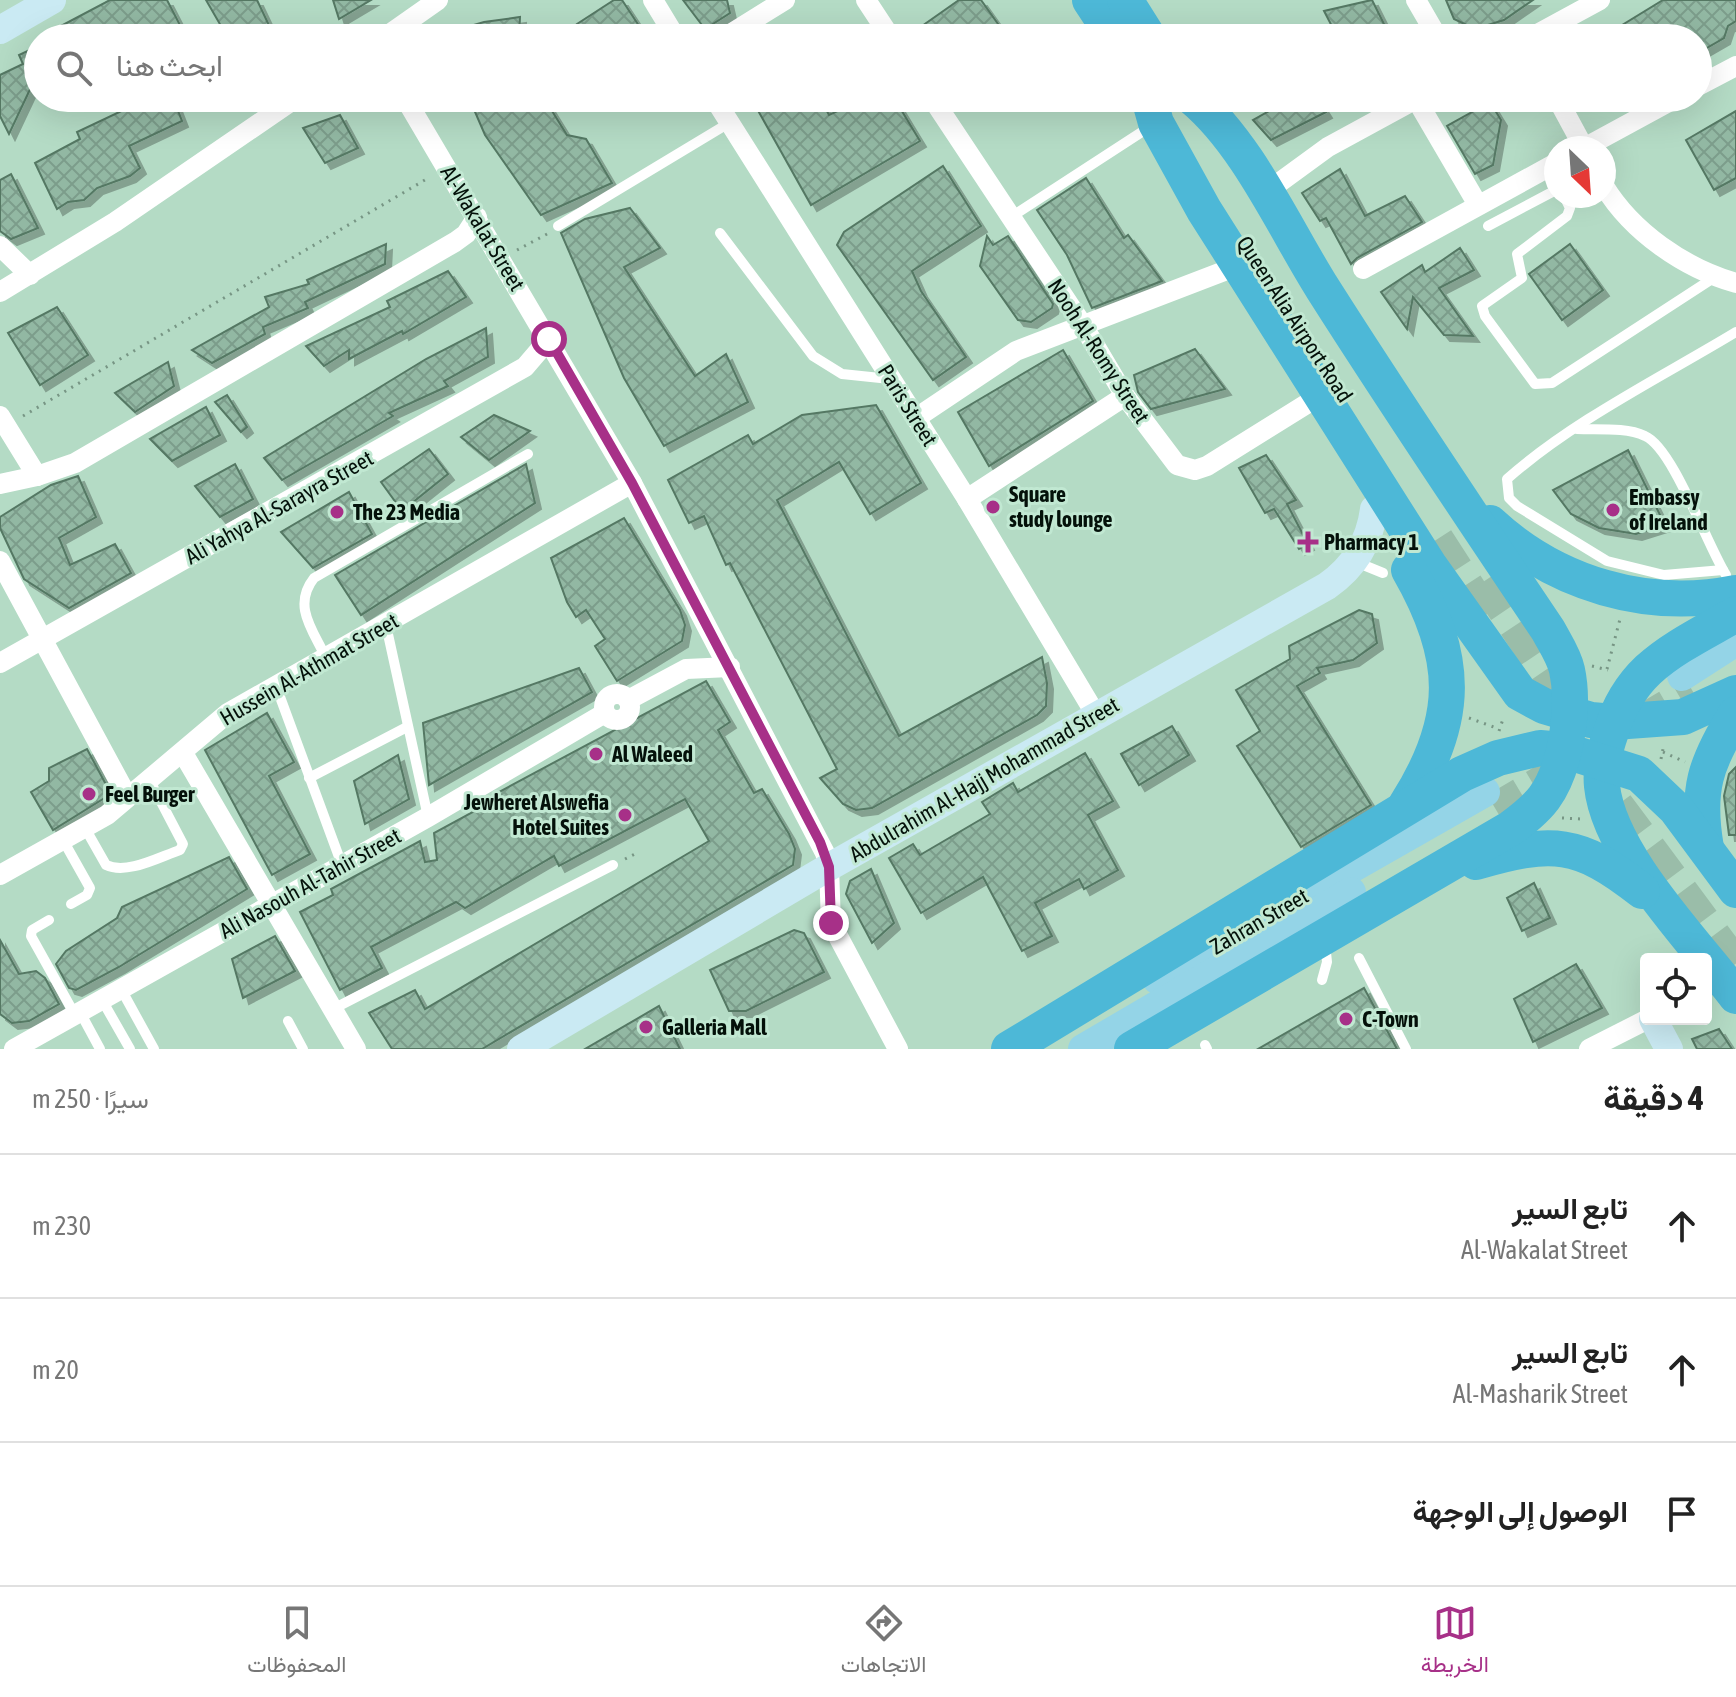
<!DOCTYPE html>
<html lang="ar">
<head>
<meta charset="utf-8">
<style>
  :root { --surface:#fff; --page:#f2f2f2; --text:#222; --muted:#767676; --line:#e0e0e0; --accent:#a73088 }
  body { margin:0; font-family:"Asap Condensed",Vazirmatn,sans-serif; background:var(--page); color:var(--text); direction:rtl }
  .controls { position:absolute; right:24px; bottom:24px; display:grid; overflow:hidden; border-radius:8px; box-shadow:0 8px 32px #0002 }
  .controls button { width:72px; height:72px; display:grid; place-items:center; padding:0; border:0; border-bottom:2px solid var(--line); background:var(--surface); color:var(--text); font:40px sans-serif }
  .compass { position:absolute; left:1544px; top:136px; width:72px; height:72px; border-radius:50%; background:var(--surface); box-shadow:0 8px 32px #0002; rotate:155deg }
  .stop { position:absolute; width:24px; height:24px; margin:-18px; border:6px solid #a73088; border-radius:50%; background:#fff }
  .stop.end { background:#a73088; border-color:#fff; box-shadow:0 2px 8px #0008 }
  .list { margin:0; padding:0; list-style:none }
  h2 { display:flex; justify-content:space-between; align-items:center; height:104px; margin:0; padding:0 32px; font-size:34px }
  h2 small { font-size:26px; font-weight:400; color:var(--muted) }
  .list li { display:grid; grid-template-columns:52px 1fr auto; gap:24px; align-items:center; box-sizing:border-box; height:144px; padding:0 32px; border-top:2px solid var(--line) }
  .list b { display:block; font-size:30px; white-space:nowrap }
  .list p { margin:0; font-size:26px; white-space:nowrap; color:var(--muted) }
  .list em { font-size:26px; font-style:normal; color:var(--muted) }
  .icon { flex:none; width:44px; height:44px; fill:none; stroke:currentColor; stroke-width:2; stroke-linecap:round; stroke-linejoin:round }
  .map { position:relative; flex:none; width:1736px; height:1049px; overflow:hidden; direction:ltr }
  .search { position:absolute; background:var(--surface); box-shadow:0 8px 32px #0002; left:24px; right:24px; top:24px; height:88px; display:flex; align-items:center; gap:20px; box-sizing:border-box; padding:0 28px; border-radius:44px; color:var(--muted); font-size:30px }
  .sheet { height:536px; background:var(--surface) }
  nav { display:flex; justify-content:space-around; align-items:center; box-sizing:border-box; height:112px; border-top:2px solid var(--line); background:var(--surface); font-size:22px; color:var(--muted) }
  nav a { display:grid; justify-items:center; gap:4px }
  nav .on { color:var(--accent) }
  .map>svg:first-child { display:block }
  .building { fill:url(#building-cross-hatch); stroke:#547864; stroke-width:2; filter:url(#shadow) }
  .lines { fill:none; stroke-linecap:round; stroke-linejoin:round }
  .primary-tunnel { stroke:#9abda9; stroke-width:30; stroke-dasharray:30 15; stroke-linecap:butt }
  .highway-tunnel { stroke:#9abda9; stroke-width:36; stroke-dasharray:36 18; stroke-linecap:butt }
  .path { stroke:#779584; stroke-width:3; stroke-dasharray:2 6; stroke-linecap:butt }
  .lane { stroke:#fff; stroke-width:10 }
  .street { stroke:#fff; stroke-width:20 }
  .secondary { stroke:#caeaf3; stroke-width:28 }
  .primary { stroke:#94d4e7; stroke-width:30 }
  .highway { stroke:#4db8d7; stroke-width:36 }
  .route { stroke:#a73088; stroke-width:10 }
  .poi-dot { fill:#a73088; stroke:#c1e8d2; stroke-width:3 }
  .labels { text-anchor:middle; stroke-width:6; stroke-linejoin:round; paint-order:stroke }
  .street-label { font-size:22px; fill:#04110a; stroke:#c1e8d2 }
  .poi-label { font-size:22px; font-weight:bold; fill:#04110a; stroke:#c1e8d2; text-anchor:start }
</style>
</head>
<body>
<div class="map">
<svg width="1736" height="1049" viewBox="0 0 1736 1049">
  <defs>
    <pattern id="building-cross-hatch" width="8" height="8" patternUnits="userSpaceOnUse" patternTransform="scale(2)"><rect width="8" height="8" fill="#92b8a3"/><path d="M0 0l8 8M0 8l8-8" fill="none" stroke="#7c9d8b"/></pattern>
    <filter id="shadow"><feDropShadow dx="6" dy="6" stdDeviation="0" flood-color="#0004"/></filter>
  </defs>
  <rect width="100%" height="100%" fill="#b4dbc5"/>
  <g class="building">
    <path d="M110,0H167L182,29L166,38H65L59,27Z"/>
    <path d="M206,0H257L275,38H232L235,30L221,26Z"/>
    <path d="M333,0H371L339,19Z"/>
    <path d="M614,0H622L647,38H586L577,24Z"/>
    <path d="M683,0H727L730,13L705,29Z"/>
    <path d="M959,0H981L1008,38H930L922,26Z"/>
    <path d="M1372,0L1391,38H1338L1324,11Z"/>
    <path d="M1446,0H1533L1504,20L1475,29L1454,19Z"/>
    <path d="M1663,0H1736V21L1728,26L1724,38L1698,53V38H1601Z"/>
    <path d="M520,17L519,38H444L443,34L484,22Z"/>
    <path d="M38,46V94L33,83L9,134L0,116V75L23,64L19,55Z"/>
    <path d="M125,98H173L182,121L129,146L140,168L130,176L97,188L84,200L68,202L57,209L35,163L80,139L77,132L128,108Z"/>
    <path d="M469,98H544L567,135L586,139L612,183L541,215L485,135Z"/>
    <path d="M751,98H820L829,115L866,98H894L920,141L811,205Z"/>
    <path d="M1292,98H1317L1326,112L1271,140L1253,120Z"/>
    <path d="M1490,102L1501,120L1493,165L1475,174L1447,126Z"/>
    <path d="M1736,111V178L1714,190L1686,140Z"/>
    <path d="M340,115L358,148L325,163L303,128Z"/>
    <path d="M943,166L981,226L912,271L921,291L966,357L933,380L837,245L844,232Z"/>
    <path d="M1340,169L1365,216L1405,196L1422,222L1357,258L1351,264L1326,218L1320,221L1302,193Z"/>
    <path d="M11,174L38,228L11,239L0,231V180Z"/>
    <path d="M1086,178L1124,238L1128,235L1162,281L1092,308L1067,255L1037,210Z"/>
    <path d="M630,208L660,248L624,267L695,376L726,354L748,402L664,446L624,378L561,233L585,219Z"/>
    <path d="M987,236L993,245L1008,236L1053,304L1052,308L1031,322L1018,320L980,266Z"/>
    <path d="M386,244L385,264L305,302L308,308L263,327L265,334L212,363L192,350L269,307L265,297L309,284L307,280Z"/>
    <path d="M1570,244L1603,290L1562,320L1529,274Z"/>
    <path d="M1460,248L1474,270L1439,288L1473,336L1444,335L1413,297L1407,329L1381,292L1422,265L1425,272Z"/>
    <path d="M448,271L466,297L403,334L402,331L349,359V350L324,366L306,346L390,307L387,301Z"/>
    <path d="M57,307L88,355L40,385L8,333Z"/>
    <path d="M486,328L488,357L444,381L448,386L389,413L393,416L282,480L264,458L426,359Z"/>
    <path d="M1195,349L1225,389L1151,409L1138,392L1134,375Z"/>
    <path d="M1063,350L1093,401L989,466L958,412Z"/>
    <path d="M168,362L174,386L135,412L115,393Z"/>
    <path d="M227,395L247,427L241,432L215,402Z"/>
    <path d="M876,405L921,483L870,514L839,462L777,500L899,736L1042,657L1047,683L1046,706L1037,715L872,808L856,810L843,804L820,778L837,769L730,563L726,565L704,516L689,523L668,480L748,435L753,444L802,415Z"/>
    <path d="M206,407L220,435L172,461L150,439Z"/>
    <path d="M494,415L530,431L489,460L461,437Z"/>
    <path d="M429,449L448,474L402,511L381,482Z"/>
    <path d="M1628,450L1665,525L1636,534L1599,528L1571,514L1553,490Z"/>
    <path d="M1266,455L1296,500L1287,504L1308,544L1299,549L1274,509L1265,513L1239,468Z"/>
    <path d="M235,464L253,499L220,517L195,486Z"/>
    <path d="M526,464L535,503L361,615L335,575Z"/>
    <path d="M78,476L96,517L59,538L70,565L115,544L131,573L69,608L24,579L0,528V517L51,485Z"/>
    <path d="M349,492L372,534L313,568L281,532Z"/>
    <path d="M624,518L680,610L685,625L682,641L617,681L595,646L605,639L586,610L576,617L567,602L551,558Z"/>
    <path d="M1359,610L1372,614L1377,643L1353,660L1317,668L1320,673L1297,686L1371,805L1301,847L1237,746L1260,731L1236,690L1290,659L1289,646Z"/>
    <path d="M579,668L592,692L429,785L423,723Z"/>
    <path d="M706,681L730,722L718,730L754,793L762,789L789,834L795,849L793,865L482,1049H392L369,1013L415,990L425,1009L709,841L685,799L559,866L554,856L465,908L456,902L371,947L382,968L340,990L300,912L333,895L331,889L420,841L425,862L437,860L434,833L484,806V800Z"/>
    <path d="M267,713L294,762L269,776L310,854L272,875L205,750Z"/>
    <path d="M1172,726L1189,755L1139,785L1121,754Z"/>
    <path d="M87,749L111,794L53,830L31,792L49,781V768Z"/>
    <path d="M1085,753L1113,801L1088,815L1118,870L1084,889L1079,879L1035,903L1052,936L1022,951L983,877L921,913L889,858L913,844L920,855L990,814L982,802L1013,783L1018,792Z"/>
    <path d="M398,755L409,799L365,824L354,781Z"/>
    <path d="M1736,767V835H1729L1724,796L1729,774Z"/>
    <path d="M229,857L247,889L119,967L76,990L69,988L56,964L66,951L117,918L122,907Z"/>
    <path d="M871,869L894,923L872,943L846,894L850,881Z"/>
    <path d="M1534,883L1550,918L1522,931L1507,898Z"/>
    <path d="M794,930L804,933L824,972L746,1011H729L710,970Z"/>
    <path d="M275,936L295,971L243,998L232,959Z"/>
    <path d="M0,940L19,974L36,971L45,978L59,1004L29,1021L12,1023L0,1014Z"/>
    <path d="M1576,964L1602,1008L1533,1042L1514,999Z"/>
    <path d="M1364,988L1397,1049H1258Z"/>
    <path d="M659,1006L680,1049H585Z"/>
    <path d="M1719,1029L1732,1049H1697L1692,1039Z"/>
  </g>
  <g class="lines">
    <g class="primary-tunnel">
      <path d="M1641,720L1692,690"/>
      <path d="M1495,808L1562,768"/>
    </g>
    <g class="highway-tunnel">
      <path d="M1436,540L1487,619"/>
      <path d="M1486,580L1578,717"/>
      <path d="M1616,806L1736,967"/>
    </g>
    <g class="path">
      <path d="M517,250L549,233"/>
      <path d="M23,416L430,177"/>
      <path d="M1592,666L1608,670"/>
      <path d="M1607,669L1620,619"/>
      <path d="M1469,718L1499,729"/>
      <path d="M1499,731L1504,716"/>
      <path d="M1663,752L1685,762"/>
      <path d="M1661,759L1664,744"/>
      <path d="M1562,818L1582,819"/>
      <path d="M625,859L639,852"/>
    </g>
    <g class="lane">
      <path d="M1547,167L1556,182"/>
      <path d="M1564,196L1570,208L1567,216L1517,254L1522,278L1482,306L1485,316L1535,384L1552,383L1715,277"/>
      <path d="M1011,217L1151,126"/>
      <path d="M558,226L729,123"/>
      <path d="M1488,226L1556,190"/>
      <path d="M720,233L813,356L842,374L890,379"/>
      <path d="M1577,429C1597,430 1626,427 1645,436C1673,448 1707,545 1726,575"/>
      <path d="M1356,562L1383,573"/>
      <path d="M1723,570L1664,575L1607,561L1517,506L1509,498L1507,479C1574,420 1660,378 1736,332"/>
      <path d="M386,625L428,817"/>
      <path d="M326,658C313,630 292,606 314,578L528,454"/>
      <path d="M276,686L342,865"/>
      <path d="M309,778L407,727"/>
      <path d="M85,828L106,865C127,875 159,857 180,850L183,844L149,779"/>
      <path d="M63,840L90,888L87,895L71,904"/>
      <path d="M49,920L32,930L31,936L75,1015"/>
      <path d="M1359,958L1406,1049"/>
      <path d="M1322,980L1327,962L1325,943"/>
      <path d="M121,989L154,1049"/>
      <path d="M102,1000L130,1049"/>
      <path d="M333,1009L613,865"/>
      <path d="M80,1012L100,1049"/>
      <path d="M288,1021L303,1049"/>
      <path d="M1205,1045L1207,1049"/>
    </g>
    <g class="street">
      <path d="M653,0L676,38"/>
      <path d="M866,0L891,38"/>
      <path d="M1416,0L1438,38"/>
      <path d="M384,38L438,0"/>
      <path d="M724,38L785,0"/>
      <path d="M1530,38L1600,0"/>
      <path d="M1698,86L1736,66"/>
      <path d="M405,98L632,483L825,853L829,867L831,923L898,1049"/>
      <path d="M714,98L967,499L1096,715"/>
      <path d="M932,98L1084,327L1125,396L1177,465L1195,470L1207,466L1321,395"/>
      <path d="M1557,98L1584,148"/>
      <path d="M1416,99L1478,205"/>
      <path d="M1584,148L1676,98"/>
      <path d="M1604,186C1632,232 1684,268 1736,283"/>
      <path d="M1265,193L1328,147L1418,98"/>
      <path d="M0,246L30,275"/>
      <path d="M1363,269L1556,163"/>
      <path d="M0,292L115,222L296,98"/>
      <path d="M0,416L37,476"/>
      <path d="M916,418L1016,351L1240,265"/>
      <path d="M0,484L37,476L75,463L455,242L466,234L477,217"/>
      <path d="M967,499L1125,396"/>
      <path d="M0,561L127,796"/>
      <path d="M0,663L525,367L549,339"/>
      <circle cx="617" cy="707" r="13"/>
      <path d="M628,700L686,669L730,667"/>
      <path d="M183,753L356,1049"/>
      <path d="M0,875L107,815L228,713L632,483"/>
      <path d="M14,1049L428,817L605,713"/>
      <path d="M1589,1049L1648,1019"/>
    </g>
    <g class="secondary">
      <path d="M0,30L52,0"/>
      <path d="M1653,1019L1669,1049"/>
      <path d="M521,1049L829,867L1327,586C1354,567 1370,542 1374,509"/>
    </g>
    <g class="primary">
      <path d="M1682,676L1736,641"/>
      <path d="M1157,979L1485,792"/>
      <path d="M1083,1049L1351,892"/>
    </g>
    <g class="highway">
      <path d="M1090,0L1115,38"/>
      <path d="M1125,0L1149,38"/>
      <path d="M1149,98L1156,123L1204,210L1429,565L1520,693L1544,706L1591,720L1614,722L1683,717L1736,693"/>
      <path d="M1490,523C1556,584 1647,611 1736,593"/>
      <path d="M1736,614C1707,631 1673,647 1648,670C1630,687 1618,709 1611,732C1605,749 1600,768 1602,786C1609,855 1695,942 1736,996"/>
      <path d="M1406,805C1461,719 1459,657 1409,570"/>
      <path d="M1706,848C1696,791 1705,763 1736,714"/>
      <path d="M1476,862C1552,840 1579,841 1642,891"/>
      <path d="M1009,1049L1462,774L1498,758L1540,748L1563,750L1639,774L1676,809L1736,890"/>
      <path d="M1132,1049L1511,828C1523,819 1535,810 1544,798C1566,768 1575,707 1567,670C1564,656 1555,643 1548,630C1472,517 1396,404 1323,289C1285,229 1248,144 1193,98"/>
    </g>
  </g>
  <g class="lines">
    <path class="route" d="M549,339L632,483L820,842L829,867L831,923"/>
  </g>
  <g class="poi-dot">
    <circle cx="993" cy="507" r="8"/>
    <circle cx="1613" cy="510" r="8"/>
    <circle cx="337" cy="512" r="8"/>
    <path d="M1304 530h8v8h8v8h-8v8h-8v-8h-8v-8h8z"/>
    <circle cx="596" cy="754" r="8"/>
    <circle cx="89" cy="794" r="8"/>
    <circle cx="625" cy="815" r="8"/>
    <circle cx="1346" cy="1019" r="8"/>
    <circle cx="646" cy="1027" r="8"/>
  </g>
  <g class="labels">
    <g class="street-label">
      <text transform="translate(483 228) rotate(59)" y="8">Al-Wakalat Street</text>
      <text transform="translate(1295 319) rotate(57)" y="8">Queen Alia Airport Road</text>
      <text transform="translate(1099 351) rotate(57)" y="8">Nooh Al-Romy Street</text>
      <text transform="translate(908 405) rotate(58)" y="8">Paris Street</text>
      <text transform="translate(279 507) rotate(-29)" y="8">Ali Yahya Al-Sarayra Street</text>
      <text transform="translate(309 669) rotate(-30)" y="8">Hussein Al-Athmat Street</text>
      <text transform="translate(984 779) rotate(-30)" y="8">Abdulrahim Al-Hajj Mohammad Street</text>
      <text transform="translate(310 883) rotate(-29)" y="8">Ali Nasouh Al-Tahir Street</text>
      <text transform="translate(1259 921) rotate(-30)" y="8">Zahran Street</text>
    </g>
    <g class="poi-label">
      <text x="1009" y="502">Square<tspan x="1009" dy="25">study lounge</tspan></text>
      <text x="1629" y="505">Embassy<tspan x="1629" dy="25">of Ireland</tspan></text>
      <text x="353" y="520">The 23 Media</text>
      <text x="1324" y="550">Pharmacy 1</text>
      <text x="612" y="762">Al Waleed</text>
      <text x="105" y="802">Feel Burger</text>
      <text x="609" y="810" text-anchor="end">Jewheret Alswefia<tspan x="609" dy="25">Hotel Suites</tspan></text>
      <text x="1362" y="1027">C-Town</text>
      <text x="662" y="1035">Galleria Mall</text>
    </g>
  </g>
</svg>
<div class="controls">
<button><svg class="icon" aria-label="locate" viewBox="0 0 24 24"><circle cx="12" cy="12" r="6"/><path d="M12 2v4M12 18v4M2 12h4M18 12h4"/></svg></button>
</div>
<svg class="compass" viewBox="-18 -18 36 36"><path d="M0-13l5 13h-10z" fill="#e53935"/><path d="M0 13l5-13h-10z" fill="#767676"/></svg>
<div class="stop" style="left:549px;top:339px"></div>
<div class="stop end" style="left:831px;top:923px"></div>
<div class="search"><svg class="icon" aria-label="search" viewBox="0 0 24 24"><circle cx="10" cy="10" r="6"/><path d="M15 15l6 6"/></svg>ابحث هنا</div>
</div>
<section class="sheet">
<h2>4 دقيقة<small>سيرًا · 250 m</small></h2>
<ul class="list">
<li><svg class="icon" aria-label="ahead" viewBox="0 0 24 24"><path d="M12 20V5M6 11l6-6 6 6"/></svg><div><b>تابع السير</b><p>Al-Wakalat Street</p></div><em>230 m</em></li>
<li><svg class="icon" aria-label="ahead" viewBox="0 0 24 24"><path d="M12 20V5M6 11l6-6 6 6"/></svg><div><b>تابع السير</b><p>Al-Masharik Street</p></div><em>20 m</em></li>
<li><svg class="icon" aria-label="arrive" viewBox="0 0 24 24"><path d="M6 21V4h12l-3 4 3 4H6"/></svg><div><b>الوصول إلى الوجهة</b></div></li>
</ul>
</section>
<nav>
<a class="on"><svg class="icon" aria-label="map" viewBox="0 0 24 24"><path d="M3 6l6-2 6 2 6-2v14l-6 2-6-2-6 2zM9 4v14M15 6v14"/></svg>الخريطة</a>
<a><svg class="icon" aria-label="directions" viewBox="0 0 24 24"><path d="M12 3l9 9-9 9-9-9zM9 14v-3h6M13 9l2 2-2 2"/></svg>الاتجاهات</a>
<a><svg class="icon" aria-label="saved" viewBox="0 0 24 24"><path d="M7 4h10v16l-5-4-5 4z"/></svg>المحفوظات</a>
</nav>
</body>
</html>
